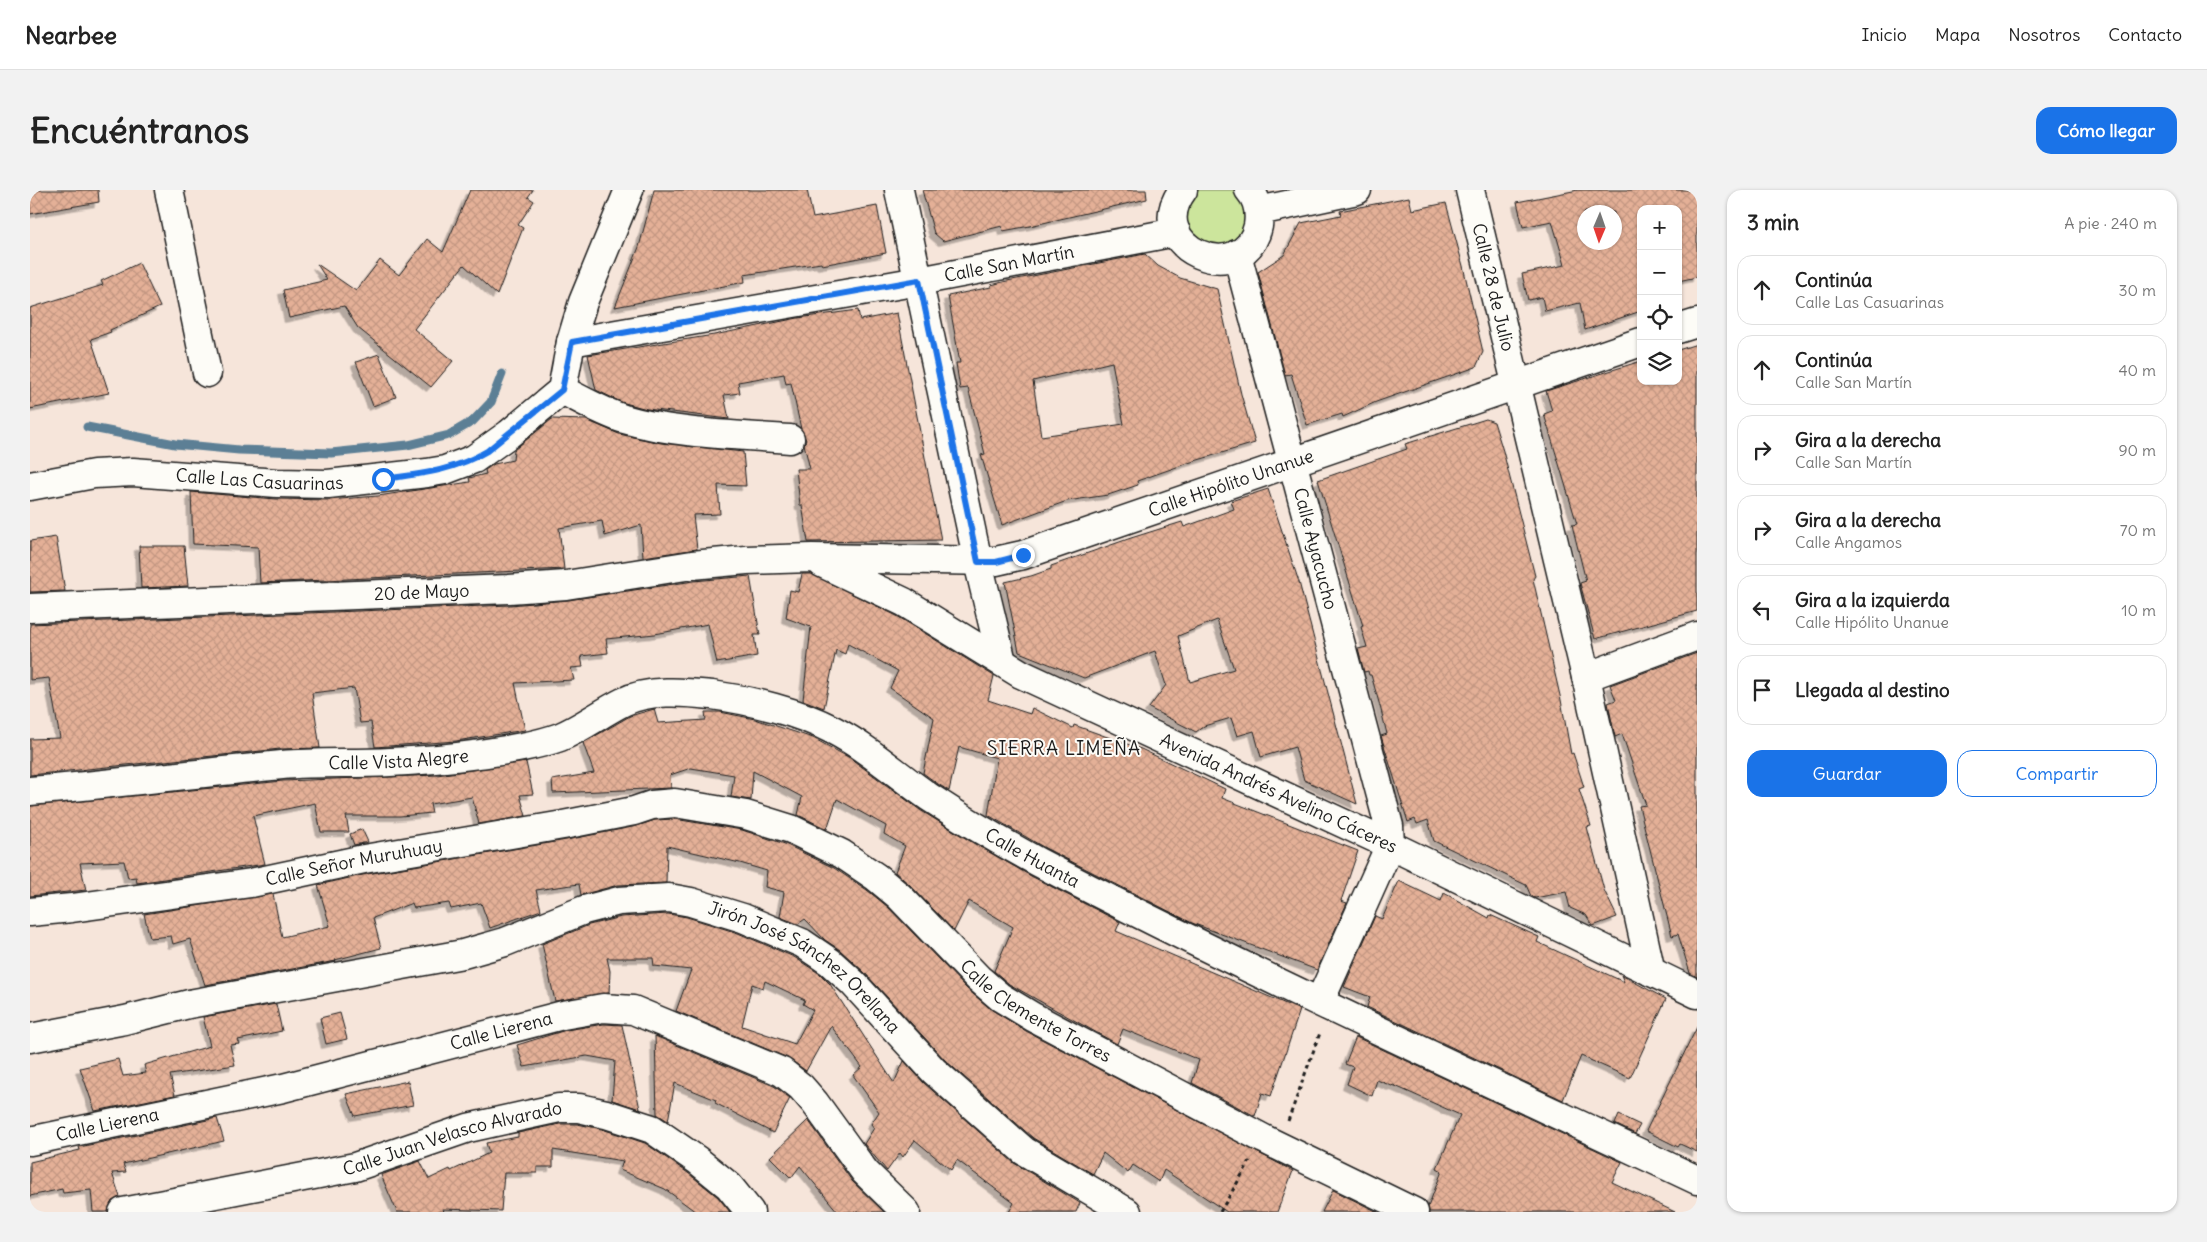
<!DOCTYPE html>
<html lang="es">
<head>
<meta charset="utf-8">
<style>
  :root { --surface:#fff; --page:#f2f2f2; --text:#222; --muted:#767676; --line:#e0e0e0; --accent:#1a73e8 }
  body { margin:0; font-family:Delius,sans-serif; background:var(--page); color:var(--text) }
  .controls { position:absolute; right:15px; top:15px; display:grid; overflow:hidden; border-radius:10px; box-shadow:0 1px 4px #0004 }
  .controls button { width:45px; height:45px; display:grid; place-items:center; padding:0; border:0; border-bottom:1px solid var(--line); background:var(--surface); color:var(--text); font:25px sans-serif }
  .compass { position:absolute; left:1547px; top:15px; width:45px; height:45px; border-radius:50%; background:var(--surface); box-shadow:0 1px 4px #0004; rotate:182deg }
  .stop { position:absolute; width:15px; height:15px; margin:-11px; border:4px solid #1a73e8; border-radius:50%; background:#fff }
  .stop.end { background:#1a73e8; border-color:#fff; box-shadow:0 1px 5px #0008 }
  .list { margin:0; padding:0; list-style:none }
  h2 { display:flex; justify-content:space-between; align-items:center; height:65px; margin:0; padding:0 20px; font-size:21px }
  h2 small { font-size:16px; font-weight:400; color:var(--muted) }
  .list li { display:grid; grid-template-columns:32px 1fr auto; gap:15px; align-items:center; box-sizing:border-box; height:70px; margin:0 10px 10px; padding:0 10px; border:1px solid var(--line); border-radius:15px }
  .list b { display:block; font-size:19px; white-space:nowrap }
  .list p { margin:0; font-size:16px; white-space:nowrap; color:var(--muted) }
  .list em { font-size:16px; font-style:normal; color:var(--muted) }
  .actions { display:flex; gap:10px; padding:15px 20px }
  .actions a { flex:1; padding:11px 0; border:1px solid var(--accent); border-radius:15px; text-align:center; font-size:18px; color:var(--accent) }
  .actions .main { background:var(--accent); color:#fff }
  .icon { flex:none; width:28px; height:28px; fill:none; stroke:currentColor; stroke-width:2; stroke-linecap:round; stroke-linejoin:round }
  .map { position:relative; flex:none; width:1667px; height:1022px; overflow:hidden; border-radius:15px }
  header { display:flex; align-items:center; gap:30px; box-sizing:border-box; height:70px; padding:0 25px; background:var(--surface); border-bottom:1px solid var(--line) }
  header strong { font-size:24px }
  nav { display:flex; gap:28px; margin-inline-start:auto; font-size:18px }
  .intro { display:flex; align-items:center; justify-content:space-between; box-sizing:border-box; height:120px; padding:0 30px }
  h1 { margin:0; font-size:35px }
  .button { padding:12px 22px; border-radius:15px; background:var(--accent); color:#fff; font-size:18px; font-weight:700 }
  main { display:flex; gap:30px; padding:0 30px }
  aside { flex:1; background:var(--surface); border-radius:15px; box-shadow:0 1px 4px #0004 }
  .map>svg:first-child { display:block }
  .green { fill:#cce59c; stroke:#74805c }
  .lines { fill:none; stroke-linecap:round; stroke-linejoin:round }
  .stream { stroke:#5c7f95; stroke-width:9 }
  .building { fill:url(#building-cross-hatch); stroke:#1c1c1c; fill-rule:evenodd; filter:url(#shadow) }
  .minor-casing { stroke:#1c1c1c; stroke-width:31 }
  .path { stroke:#1c1c1c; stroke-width:3; stroke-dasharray:4 4; stroke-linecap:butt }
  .minor { stroke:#fdfcf7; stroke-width:28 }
  .route { stroke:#1a73e8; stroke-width:6 }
  .labels { text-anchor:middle; stroke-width:4; stroke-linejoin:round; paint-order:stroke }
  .street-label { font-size:18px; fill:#1c1c1c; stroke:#fdfcf7 }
  .neighbourhood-label { font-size:19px; letter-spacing:1px; fill:#1c1c1c; stroke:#fdfcf7 }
</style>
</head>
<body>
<header>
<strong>Nearbee</strong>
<nav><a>Inicio</a><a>Mapa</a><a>Nosotros</a><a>Contacto</a></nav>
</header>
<div class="intro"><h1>Encuéntranos</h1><a class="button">Cómo llegar</a></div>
<main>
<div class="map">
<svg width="1667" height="1022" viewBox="0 0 1667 1022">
  <defs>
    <pattern id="building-cross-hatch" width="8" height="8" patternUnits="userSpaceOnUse" patternTransform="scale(1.25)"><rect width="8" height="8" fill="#e4b097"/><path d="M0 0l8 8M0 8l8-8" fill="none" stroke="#c39782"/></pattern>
    <filter id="shadow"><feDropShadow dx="-4.5" dy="4.5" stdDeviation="0" flood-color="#0004"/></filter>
  </defs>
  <rect width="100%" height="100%" fill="#f6e5da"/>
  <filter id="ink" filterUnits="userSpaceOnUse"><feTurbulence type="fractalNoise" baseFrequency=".02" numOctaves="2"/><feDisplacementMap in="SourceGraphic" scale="10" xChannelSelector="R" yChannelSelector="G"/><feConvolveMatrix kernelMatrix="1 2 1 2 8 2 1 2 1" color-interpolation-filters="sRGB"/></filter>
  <g filter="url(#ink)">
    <path class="green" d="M1168,0H1203L1209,4L1217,24C1208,54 1202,57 1172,54L1156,38C1155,20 1153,13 1168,0Z"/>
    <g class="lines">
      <path class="stream" d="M57,237L145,254L209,260L301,263L378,255L419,245L443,231L461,212L472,184"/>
    </g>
    <g class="building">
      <path d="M0,0H68L69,12L0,24Z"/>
      <path d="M440,0H503L498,7L504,11L488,35L493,38L467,105L434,75L384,139L423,171L401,197L328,138L314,116L259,128L253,100L297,90L287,74L326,101L350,70L369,85L397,49L413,62Z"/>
      <path d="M624,0H777L783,28L847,16L856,63L792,75L791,73L714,85L715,92L585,117L609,57Z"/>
      <path d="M892,0H1116L1117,9L1000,36L973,41L972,36L913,51L904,43Z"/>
      <path d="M1548,0H1667V87L1648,91V19H1611V121L1555,140L1550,113L1515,121L1512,107L1498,110L1492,84L1535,75L1522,31L1493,37L1487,12ZM1554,22H1584V52H1554Z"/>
      <path d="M1379,7L1382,20L1416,13L1433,76L1453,162L1446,177L1346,212L1313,227L1312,224L1277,235L1261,184L1255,185L1228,82L1254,65L1271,33L1311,25L1310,21Z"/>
      <path d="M1115,64L1128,76L1150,88L1187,99L1211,204L1225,253L1158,273L1107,291L1108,295L1078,305L1037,311L972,335L951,265L955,264L938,198L930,199L926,173H930L918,106L961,97V95L977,91ZM1082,172L1094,234L1011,246L1003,191Z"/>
      <path d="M109,73L130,117L80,140L81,142L61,149L79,203L0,219V118L73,95L71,91Z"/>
      <path d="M828,120L830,130L867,123L911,350L778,352L772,315H770L766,279H780L774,254L776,250L771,239L761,193L756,194L754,184L708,192L710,203L694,205L699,229L617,219L591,212L566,200L558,165L684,145L768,128Z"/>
      <path d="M1667,154V421L1565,449L1550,393L1556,391L1542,335L1547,334L1514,224L1522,221L1516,201L1611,171V191H1648V160Z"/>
      <path d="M349,164L366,207L343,216L326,172Z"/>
      <path d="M522,229L556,230L589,244L631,253L713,262L716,296L688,295L690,324L663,325L667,359L613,367L611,335L575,346L572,331L529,338L534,379L230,393L228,357L163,354L161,302L246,309L298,310L348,306L440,292L439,288L456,284L455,280L464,274L483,270L484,260Z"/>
      <path d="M1456,229L1464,232L1473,261L1505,386L1503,389L1531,510L1541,564L1543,563L1554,597L1549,599L1561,636L1557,637L1574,700L1587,727L1563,736L1556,725L1540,718L1536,702L1505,708L1501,706L1496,695L1404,651L1398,630L1387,634L1385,629L1378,632L1351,546L1357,544L1350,516L1341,485H1339L1338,481L1334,482L1328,459L1337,457L1331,437L1333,436L1288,290L1377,259L1375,254Z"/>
      <path d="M1238,299L1269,392L1327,614L1274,590L1265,557L1231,567L1224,541L1207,546L1201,528L1174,536L1166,542L1119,518L1136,495L1125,461L1054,488L989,462L975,392L1001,386L1021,379V376L1101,348L1152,332L1154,337L1204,319L1201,311ZM1187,430L1204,479L1160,492L1148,446Z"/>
      <path d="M26,347L35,401L0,402V351Z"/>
      <path d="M109,356H154L158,396L111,398Z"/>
      <path d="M772,384H782L867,426L964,486L958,510L1000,524L1002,518L1043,538L1044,535L1111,559L1195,599L1192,608L1328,661L1311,711L1317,713L1287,780L1162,733L1015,658L958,625L967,568L929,557L919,601L908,594L893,583L904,528L860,498L868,481L818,454L815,464L806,460L794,518L773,510L781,437L756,428L760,400L768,402Z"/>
      <path d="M720,386L730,445H724L727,466L687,473L678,434L625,444L576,449L578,463L551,466L553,477L541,478L544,490L485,493L495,540L426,551L345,557L341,532L330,533L324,498L282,503L290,558L250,559L0,585V549L30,548L19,488L0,490V434L480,415L538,410L664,391Z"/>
      <path d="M1667,463V787L1660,783L1648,744L1642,746L1609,616L1616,615L1592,544L1585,547L1578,513L1586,510L1580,495Z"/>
      <path d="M624,519L628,533L676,530L675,522H690L725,529L783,548L820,568L890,620L945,654L1001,686L1090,732L1086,741L1270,820L1241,906L1232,903L1225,926L1162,893L1169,870L1093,839L1087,854L979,794L964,781L983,737L939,711L924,741L880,695L865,682L875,656L854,644L856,636L807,609L797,639L768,625L772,607L723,581L721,610L701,607L704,585L661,578L640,585L641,598L523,603L522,590L564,583L553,553L600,526Z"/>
      <path d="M496,572L503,604L490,605L496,626L449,634L442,607L400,614L402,623L370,626H316L319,642H291L285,613L223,626L235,674L107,693L106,687L98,688L94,671L50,673L56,700L0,706V616L253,591L407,585Z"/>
      <path d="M644,629L712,640L755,654L804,678L837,700L858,717L937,799L962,820L996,841L1263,981L1247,1022H1197L1134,980L1129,992L1103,975L1098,983L1073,963L1063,984L1003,948L915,870L834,782L810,760L795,750L775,729L768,734L750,727L754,702L735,697L737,681L710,673L637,656L636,693L588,695L551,705L549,694L506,700L511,720L460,738L451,713L421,719L419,713L384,718L382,713L343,728L351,758L305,770L306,771L175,795L160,749L143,754L141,746L120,748L114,724L243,704L252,747L300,736L288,695L337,684L536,650L607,636L625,630Z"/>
      <path d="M332,639L338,652L324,655L320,644Z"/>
      <path d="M1369,691L1411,711L1414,703L1459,728L1460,725L1509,747L1507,752L1594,792L1591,785L1636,809L1600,888L1551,866L1533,910L1337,817L1340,807L1314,797L1345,726L1352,729Z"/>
      <path d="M638,724L657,727L708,743L764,767L790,784L800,794L864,893L874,871L894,893L984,973L1050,1013L1046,1022H979L984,1013L927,970L921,980L885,950L873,967L870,963L857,981L834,954L844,938L841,934L849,922L823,885L832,877L801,836L776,881L758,868L646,821L661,780L624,776L623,768H577L580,781L579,803L525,811L512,754L559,735L591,727ZM735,791L775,810L773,814L783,820L765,854L712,836L722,794L733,798Z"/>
      <path d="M246,814L252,841L208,850L210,854L200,855L205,875L140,885L145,905L65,921L50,878L88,869L93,886L116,883L114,875L180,856L173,827Z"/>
      <path d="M310,823L317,849L296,854L290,828Z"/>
      <path d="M574,834L592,835L610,919L582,910L585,871L557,866L494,877L487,855L536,840Z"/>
      <path d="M1667,837V962L1650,954L1648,957L1616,941Z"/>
      <path d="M625,846L744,896L760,908L743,943L685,913L686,910L645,893L638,931L627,924Z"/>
      <path d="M1326,847L1592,972L1582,992L1645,1022H1399L1398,1017L1412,981L1407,978L1430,925L1363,895L1362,896L1347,890L1342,906L1317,894L1323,877L1315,874Z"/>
      <path d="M378,891L383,915L325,926L316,904Z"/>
      <path d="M1589,925L1610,935L1605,944L1585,934Z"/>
      <path d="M187,928L194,951L93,974L96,982L82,983L90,1007L82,1011L78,1022H63L61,1000L33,1003L32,999L0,1006V972L50,960L49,957L59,955Z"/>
      <path d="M778,930L822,991L854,1022H808L770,976L761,988L740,967Z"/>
      <path d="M530,934H547L572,939L615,953L658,983L688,1007L700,1022H666L635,999L590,980L593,971L523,960V977H507V983H474L471,1021L413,1019L414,1022H367L351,985L390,971L399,989L420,979L421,981L459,963L456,953L488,947V943Z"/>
      <path d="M1303,1000L1348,1022H1292Z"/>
    </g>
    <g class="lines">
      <defs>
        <g id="minor">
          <path d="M139,0L177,183"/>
          <path d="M869,0L948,372L972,472"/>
          <path d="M1153,0C1110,58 1214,101 1228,36C1230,23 1228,10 1219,0"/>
          <path id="s1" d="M1440,0L1556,487L1621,782"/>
          <path d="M1229,21L1327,0"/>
          <path id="s2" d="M1207,64L1359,636L1360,655L1290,811"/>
          <path d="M1648,139L1667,133"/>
          <path id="s3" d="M541,152L889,91L1146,42"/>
          <path d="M532,200C552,210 572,222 594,229C645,244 707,245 760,249"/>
          <path id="s4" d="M0,296L64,284L103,282L247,293L298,294L397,283L415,280L444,269L479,244L532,200L541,152L553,112L599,0"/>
          <path id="s5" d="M792,373L874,412L991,484L1360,655L1667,804"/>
          <path id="s6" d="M0,418L479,399L536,395L662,375L716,370L782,368L966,371L993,365L1611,152"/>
          <path d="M1556,487L1667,446"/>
          <path id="s7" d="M0,601C84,594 168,583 252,575C288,572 324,574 360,572C390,571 421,568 450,564C476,560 505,556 530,547C552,538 571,523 593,512C618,499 654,502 682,505C720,510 769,522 803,540C838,558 867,585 899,607C934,630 971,652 1008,672C1224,785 1447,886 1667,990"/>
          <path id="s8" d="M0,722L42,718L221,693L334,669L533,635L604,621L622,615L645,613L716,625L761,639L812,664L846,687L869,706L948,788L970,807L1003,827L1234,949L1384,1022"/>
          <path id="s9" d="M0,848L95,830L159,814L433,764L475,752L554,720L589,711L639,708L661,712L713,728L772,753L800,772L823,793L904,881L968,938L994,961L1097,1022"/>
          <path id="s10" d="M0,951L253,898L533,825L573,818L603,820L752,882L771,897L785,913L835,982L876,1022"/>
          <path id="s11" d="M93,1022L325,977L438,938L529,918H549L576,924L622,939L667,970L699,996L720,1022"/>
        </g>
      </defs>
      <use href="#minor" class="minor-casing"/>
      <g class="path">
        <path d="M1258,931L1290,843"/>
        <path d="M1190,1022L1220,971"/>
      </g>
      <use href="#minor" class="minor"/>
    </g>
  </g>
  <g class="lines" filter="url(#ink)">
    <path class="route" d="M353,289C390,284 424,281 457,261L532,200L542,152L889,90L948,372H966L993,365"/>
  </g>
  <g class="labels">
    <g class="street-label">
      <text dy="6" stroke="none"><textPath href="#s3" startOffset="445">Calle San Martín</textPath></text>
      <text dy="6" stroke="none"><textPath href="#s1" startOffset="100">Calle 28 de Julio</textPath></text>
      <text dy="6" stroke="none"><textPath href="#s4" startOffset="231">Calle Las Casuarinas</textPath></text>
      <text dy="6" stroke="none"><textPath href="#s6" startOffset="1216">Calle Hipólito Unanue</textPath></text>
      <text dy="6" stroke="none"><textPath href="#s2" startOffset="305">Calle Ayacucho</textPath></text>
      <text dy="6" stroke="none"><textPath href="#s6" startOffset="392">20 de Mayo</textPath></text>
      <text dy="6" stroke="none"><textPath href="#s7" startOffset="370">Calle Vista Alegre</textPath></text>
      <text dy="6" stroke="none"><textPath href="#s5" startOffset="512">Avenida Andrés Avelino Cáceres</textPath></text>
      <text dy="6" stroke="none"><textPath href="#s7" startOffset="1060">Calle Huanta</textPath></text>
      <text dy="6" stroke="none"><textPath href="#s8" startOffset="328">Calle Señor Muruhuay</textPath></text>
      <text dy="6" stroke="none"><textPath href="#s9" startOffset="812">Jirón José Sánchez Orellana</textPath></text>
      <text dy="6" stroke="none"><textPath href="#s8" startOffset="1082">Calle Clemente Torres</textPath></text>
      <text dy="6" stroke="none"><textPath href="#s10" startOffset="484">Calle Lierena</textPath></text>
      <text dy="6" stroke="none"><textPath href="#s10" startOffset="79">Calle Lierena</textPath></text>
      <text dy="6" stroke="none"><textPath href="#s11" startOffset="338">Calle Juan Velasco Alvarado</textPath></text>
    </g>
    <g class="neighbourhood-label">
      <text x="1034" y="565">SIERRA LIMEÑA</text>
    </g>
  </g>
</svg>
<div class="controls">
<button>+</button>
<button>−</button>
<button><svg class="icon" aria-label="locate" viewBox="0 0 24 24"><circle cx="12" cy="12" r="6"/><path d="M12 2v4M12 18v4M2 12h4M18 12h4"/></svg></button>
<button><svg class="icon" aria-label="layers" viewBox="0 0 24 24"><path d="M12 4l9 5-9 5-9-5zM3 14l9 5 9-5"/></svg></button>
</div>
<svg class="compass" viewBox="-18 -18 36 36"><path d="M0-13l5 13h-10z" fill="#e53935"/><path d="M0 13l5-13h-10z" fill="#767676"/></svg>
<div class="stop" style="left:353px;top:289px"></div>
<div class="stop end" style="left:993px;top:365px"></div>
</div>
<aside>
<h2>3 min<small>A pie · 240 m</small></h2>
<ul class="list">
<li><svg class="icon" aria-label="ahead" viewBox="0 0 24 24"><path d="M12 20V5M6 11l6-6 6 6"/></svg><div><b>Continúa</b><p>Calle Las Casuarinas</p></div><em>30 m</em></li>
<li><svg class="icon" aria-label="ahead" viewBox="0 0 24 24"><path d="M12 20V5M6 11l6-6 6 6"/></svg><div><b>Continúa</b><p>Calle San Martín</p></div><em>40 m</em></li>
<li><svg class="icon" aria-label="right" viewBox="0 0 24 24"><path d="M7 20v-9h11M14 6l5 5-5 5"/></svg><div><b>Gira a la derecha</b><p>Calle San Martín</p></div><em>90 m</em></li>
<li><svg class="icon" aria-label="right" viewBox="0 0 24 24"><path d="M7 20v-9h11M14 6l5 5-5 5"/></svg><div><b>Gira a la derecha</b><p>Calle Angamos</p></div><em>70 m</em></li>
<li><svg class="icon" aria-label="left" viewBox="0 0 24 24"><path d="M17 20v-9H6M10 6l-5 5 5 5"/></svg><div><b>Gira a la izquierda</b><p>Calle Hipólito Unanue</p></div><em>10 m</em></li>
<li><svg class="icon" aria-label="arrive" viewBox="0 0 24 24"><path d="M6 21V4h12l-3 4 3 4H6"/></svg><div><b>Llegada al destino</b></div></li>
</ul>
<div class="actions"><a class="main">Guardar</a><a>Compartir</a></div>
</aside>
</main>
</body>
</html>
